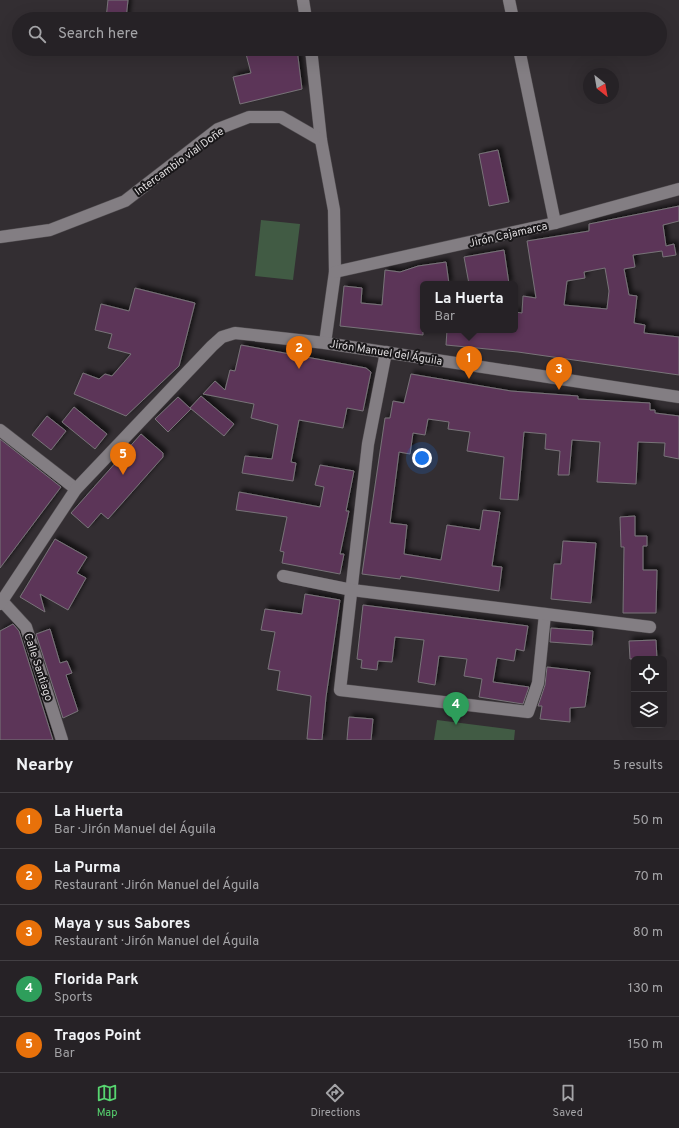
<!DOCTYPE html>
<html lang="en">
<head>
<meta charset="utf-8">
<style>
  :root { --surface:#262226; --page:#2e2a2e; --text:#f1f3f6; --muted:#a4a4a7; --line:#423f43; --accent:#57d570 }
  body { margin:0; font-family:Overpass,sans-serif; background:var(--page); color:var(--text) }
  .controls { position:absolute; right:12px; bottom:12px; display:grid; overflow:hidden; border-radius:6px; box-shadow:0 4px 16px #0002 }
  .controls button { width:36px; height:36px; display:grid; place-items:center; padding:0; border:0; border-bottom:1px solid var(--line); background:var(--surface); color:var(--text); font:20px sans-serif }
  .compass { position:absolute; left:583px; top:68px; width:36px; height:36px; border-radius:50%; background:var(--surface); box-shadow:0 4px 16px #0002; rotate:149deg }
  .you { position:absolute; left:422px; top:458px; width:14px; height:14px; margin:-10px; border:3px solid #fff; border-radius:50%; background:#1a73e8; box-shadow:0 0 0 6px #1a73e833 }
  .badge { display:grid; place-items:center; width:26px; height:26px; border-radius:50%; background:var(--accent); color:#fff; font-size:13px; font-weight:700 }
  .pin { position:absolute; translate:-50% -33px; filter:drop-shadow(0 1px 2px #0008) }
  .pin::after { content:''; position:absolute; top:21px; width:14px; height:12px; background:inherit; clip-path:polygon(0 0,100% 0,50% 100%) }
  .popup { position:absolute; left:420px; top:281px; width:98px; height:52px; box-sizing:border-box; display:grid; place-content:center; border-radius:6px; background:var(--surface); filter:drop-shadow(0 1px 3px #0005); font-size:13px; white-space:nowrap; color:var(--muted) }
  .popup b { font-size:15px; color:var(--text) }
  .popup::after { content:''; position:absolute; left:50%; top:100%; margin-left:-8px; border:8px solid transparent; border-top-color:var(--surface) }
  .list { margin:0; padding:0; list-style:none }
  h2 { display:flex; justify-content:space-between; align-items:center; height:52px; margin:0; padding:0 16px; font-size:17px }
  h2 small { font-size:13px; font-weight:400; color:var(--muted) }
  .list li { display:grid; grid-template-columns:26px 1fr auto; gap:12px; align-items:center; box-sizing:border-box; height:56px; padding:0 16px; border-top:1px solid var(--line) }
  .list b { display:block; font-size:15px; white-space:nowrap }
  .list p { margin:0; font-size:13px; white-space:nowrap; color:var(--muted) }
  .list em { font-size:13px; font-style:normal; color:var(--muted) }
  .icon { flex:none; width:22px; height:22px; fill:none; stroke:currentColor; stroke-width:2; stroke-linecap:round; stroke-linejoin:round }
  .map { position:relative; flex:none; width:679px; height:740px; overflow:hidden }
  .search { position:absolute; background:var(--surface); box-shadow:0 4px 16px #0002; left:12px; right:12px; top:12px; height:44px; display:flex; align-items:center; gap:10px; box-sizing:border-box; padding:0 14px; border-radius:22px; color:var(--muted); font-size:15px }
  .sheet { height:332px; background:var(--surface) }
  nav { display:flex; justify-content:space-around; align-items:center; box-sizing:border-box; height:56px; border-top:1px solid var(--line); background:var(--surface); font-size:11px; color:var(--muted) }
  nav a { display:grid; justify-items:center; gap:2px }
  nav .on { color:var(--accent) }
  .map>svg:first-child { display:block }
  .green { fill:#415b44 }
  .building { fill:#5b3659; stroke:#787378; fill-rule:evenodd; filter:url(#shadow) }
  .lines { fill:none; stroke-linecap:round; stroke-linejoin:round }
  .street-casing { stroke:#514d50; stroke-width:13 }
  .street { stroke:#837e83; stroke-width:12 }
  .labels { text-anchor:middle; stroke-width:4; stroke-linejoin:round; paint-order:stroke }
  .street-label { font-size:11px; fill:#dddadc; stroke:#191719 }
</style>
</head>
<body>
<div class="map">
<svg width="679" height="740" viewBox="0 0 679 740">
  <defs>
    <filter id="shadow"><feDropShadow dx="3.5" dy="-3.5" stdDeviation="2" flood-color="#0009"/></filter>
  </defs>
  <rect width="100%" height="100%" fill="#332e32"/>
  <g class="green">
    <path d="M261,220L300,224L293,280L255,276Z"/>
    <path d="M437,720L515,730L514,740H434Z"/>
  </g>
  <g class="building">
    <path d="M108,0H128L126,19H106Z"/>
    <path d="M256,49H297L302,89L240,104L233,77L251,73L246,54L257,51Z"/>
    <path d="M498,150L509,202L489,206L479,154Z"/>
    <path d="M679,206V221L663,225L666,246L674,244L676,255L663,257L662,251L633,255L635,267L624,269L629,295L637,296L634,323L645,325L644,333L679,337V375L518,352L446,345L447,330H515V312L522,313L523,296L536,298L527,241L589,231V224ZM605,268L609,291L607,309L564,305L567,281L585,278L584,272Z"/>
    <path d="M504,250L509,284H469L464,257Z"/>
    <path d="M446,262L449,284H423V335L340,326L344,286L362,288L361,303L382,305L385,270L400,272L418,266Z"/>
    <path d="M135,288L195,303L179,366L126,416L74,394L83,373L99,379L105,374L112,376L131,354L108,348L112,334L95,330L101,304L129,311Z"/>
    <path d="M241,345L366,368L371,372L363,411L347,408L343,428L299,420L291,462L296,463L293,481L242,473L245,456L272,459L278,425L251,418L254,404L203,394L215,381L225,390L230,370L235,371Z"/>
    <path d="M411,374L511,391L578,396V399L650,403V410H655V413L679,416V459L664,456L665,443L638,442L636,484L597,482L600,442L572,440L569,475H558L560,451L545,449L546,434L524,432L518,500L500,499L504,457L467,451L470,432L448,429L449,422L428,419L425,435L413,433L410,454L399,452L390,523L407,525L404,554L441,560L447,525L480,530L483,510L500,512L492,566L502,567L499,591L401,576L400,579L362,574L385,418H390L393,401L404,403Z"/>
    <path d="M201,396L234,424L224,436L190,408Z"/>
    <path d="M178,397L191,409L168,432L155,419Z"/>
    <path d="M74,407L107,434L95,449L62,422Z"/>
    <path d="M47,416L66,431L51,450L32,435Z"/>
    <path d="M141,434L163,453V457L108,519L101,513L88,528L71,513Z"/>
    <path d="M0,439L61,487L0,568Z"/>
    <path d="M320,465L354,471L346,511H349L340,554H344L340,574L282,563L284,552L280,551L287,517L236,510L239,492L320,507L324,487L315,485Z"/>
    <path d="M635,516V536H647V546H643V570H657L656,613H623L624,547H621L620,517Z"/>
    <path d="M55,539L87,557L77,573L86,578L68,610L40,594L45,612L20,597Z"/>
    <path d="M563,541L596,543L591,603L551,599L554,564H561Z"/>
    <path d="M305,594L340,600L326,697L322,740L307,739L311,696L277,690L280,671L268,669L275,632L261,630L265,609L302,614Z"/>
    <path d="M363,605L528,626L524,651L516,649L514,661L497,658L493,682L529,687L523,704L479,697L482,679L464,676L467,659L439,656L435,685L418,682L424,640L395,637L392,662L378,661L377,670L361,668L362,660L357,659Z"/>
    <path d="M13,624L19,631L53,740H0V631Z"/>
    <path d="M551,628L593,631L592,645L550,642Z"/>
    <path d="M50,629L60,663L67,661L72,673L66,675L78,711L63,718L36,634Z"/>
    <path d="M656,640L657,659H630L629,641Z"/>
    <path d="M547,667L590,672L585,707L570,708V722L540,719L542,706H538L545,685Z"/>
    <path d="M349,717L373,719L371,740H347Z"/>
  </g>
  <g class="lines">
    <defs>
      <g id="street">
        <path d="M303,0L306,19"/>
        <path d="M509,0L513,19"/>
        <path d="M311,49L321,140L334,210L335,272L325,343"/>
        <path d="M519,49L555,223"/>
        <path d="M0,237L50,230L125,201L218,129L249,117H281L321,140"/>
        <path d="M335,272L555,223L679,189"/>
        <path d="M386,352L368,444L340,690L528,712L538,683L545,614"/>
        <path d="M0,430L76,489"/>
        <path d="M283,576L352,590L650,627"/>
        <path d="M2,601L26,627L62,740"/>
        <path d="M0,604L76,489L212,346L222,337L235,333L325,343L679,397"/>
      </g>
    </defs>
    <use href="#street" class="street-casing"/>
    <use href="#street" class="street"/>
  </g>
  <g class="labels">
    <g class="street-label">
      <text transform="translate(179 161) rotate(-36)" y="4">Intercambio vial Doñe</text>
      <text transform="translate(508 234) rotate(-13)" y="4">Jirón Cajamarca</text>
      <text transform="translate(386 352) rotate(9)" y="4">Jirón Manuel del Águila</text>
      <text transform="translate(39 667) rotate(72)" y="4">Calle Santiago</text>
    </g>
  </g>
</svg>
<div class="controls">
<button><svg class="icon" aria-label="locate" viewBox="0 0 24 24"><circle cx="12" cy="12" r="6"/><path d="M12 2v4M12 18v4M2 12h4M18 12h4"/></svg></button>
<button><svg class="icon" aria-label="layers" viewBox="0 0 24 24"><path d="M12 4l9 5-9 5-9-5zM3 14l9 5 9-5"/></svg></button>
</div>
<svg class="compass" viewBox="-18 -18 36 36"><path d="M0-13l5 13h-10z" fill="#e53935"/><path d="M0 13l5-13h-10z" fill="#a4a4a7"/></svg>
<div class="you"></div>
<div class="pin badge" style="left:469px;top:379px;background:#e8710a">1</div>
<div class="popup"><b>La Huerta</b>Bar</div>
<div class="pin badge" style="left:299px;top:369px;background:#e8710a">2</div>
<div class="pin badge" style="left:559px;top:390px;background:#e8710a">3</div>
<div class="pin badge" style="left:456px;top:725px;background:#2e9e5b">4</div>
<div class="pin badge" style="left:123px;top:475px;background:#e8710a">5</div>
<div class="search"><svg class="icon" aria-label="search" viewBox="0 0 24 24"><circle cx="10" cy="10" r="6"/><path d="M15 15l6 6"/></svg>Search here</div>
</div>
<section class="sheet">
<h2>Nearby<small>5 results</small></h2>
<ul class="list">
<li><span class="badge" style="background:#e8710a">1</span><div><b>La Huerta</b><p>Bar · Jirón Manuel del Águila</p></div><em>50 m</em></li>
<li><span class="badge" style="background:#e8710a">2</span><div><b>La Purma</b><p>Restaurant · Jirón Manuel del Águila</p></div><em>70 m</em></li>
<li><span class="badge" style="background:#e8710a">3</span><div><b>Maya y sus Sabores</b><p>Restaurant · Jirón Manuel del Águila</p></div><em>80 m</em></li>
<li><span class="badge" style="background:#2e9e5b">4</span><div><b>Florida Park</b><p>Sports</p></div><em>130 m</em></li>
<li><span class="badge" style="background:#e8710a">5</span><div><b>Tragos Point</b><p>Bar</p></div><em>150 m</em></li>
</ul>
</section>
<nav>
<a class="on"><svg class="icon" aria-label="map" viewBox="0 0 24 24"><path d="M3 6l6-2 6 2 6-2v14l-6 2-6-2-6 2zM9 4v14M15 6v14"/></svg>Map</a>
<a><svg class="icon" aria-label="directions" viewBox="0 0 24 24"><path d="M12 3l9 9-9 9-9-9zM9 14v-3h6M13 9l2 2-2 2"/></svg>Directions</a>
<a><svg class="icon" aria-label="saved" viewBox="0 0 24 24"><path d="M7 4h10v16l-5-4-5 4z"/></svg>Saved</a>
</nav>
</body>
</html>
